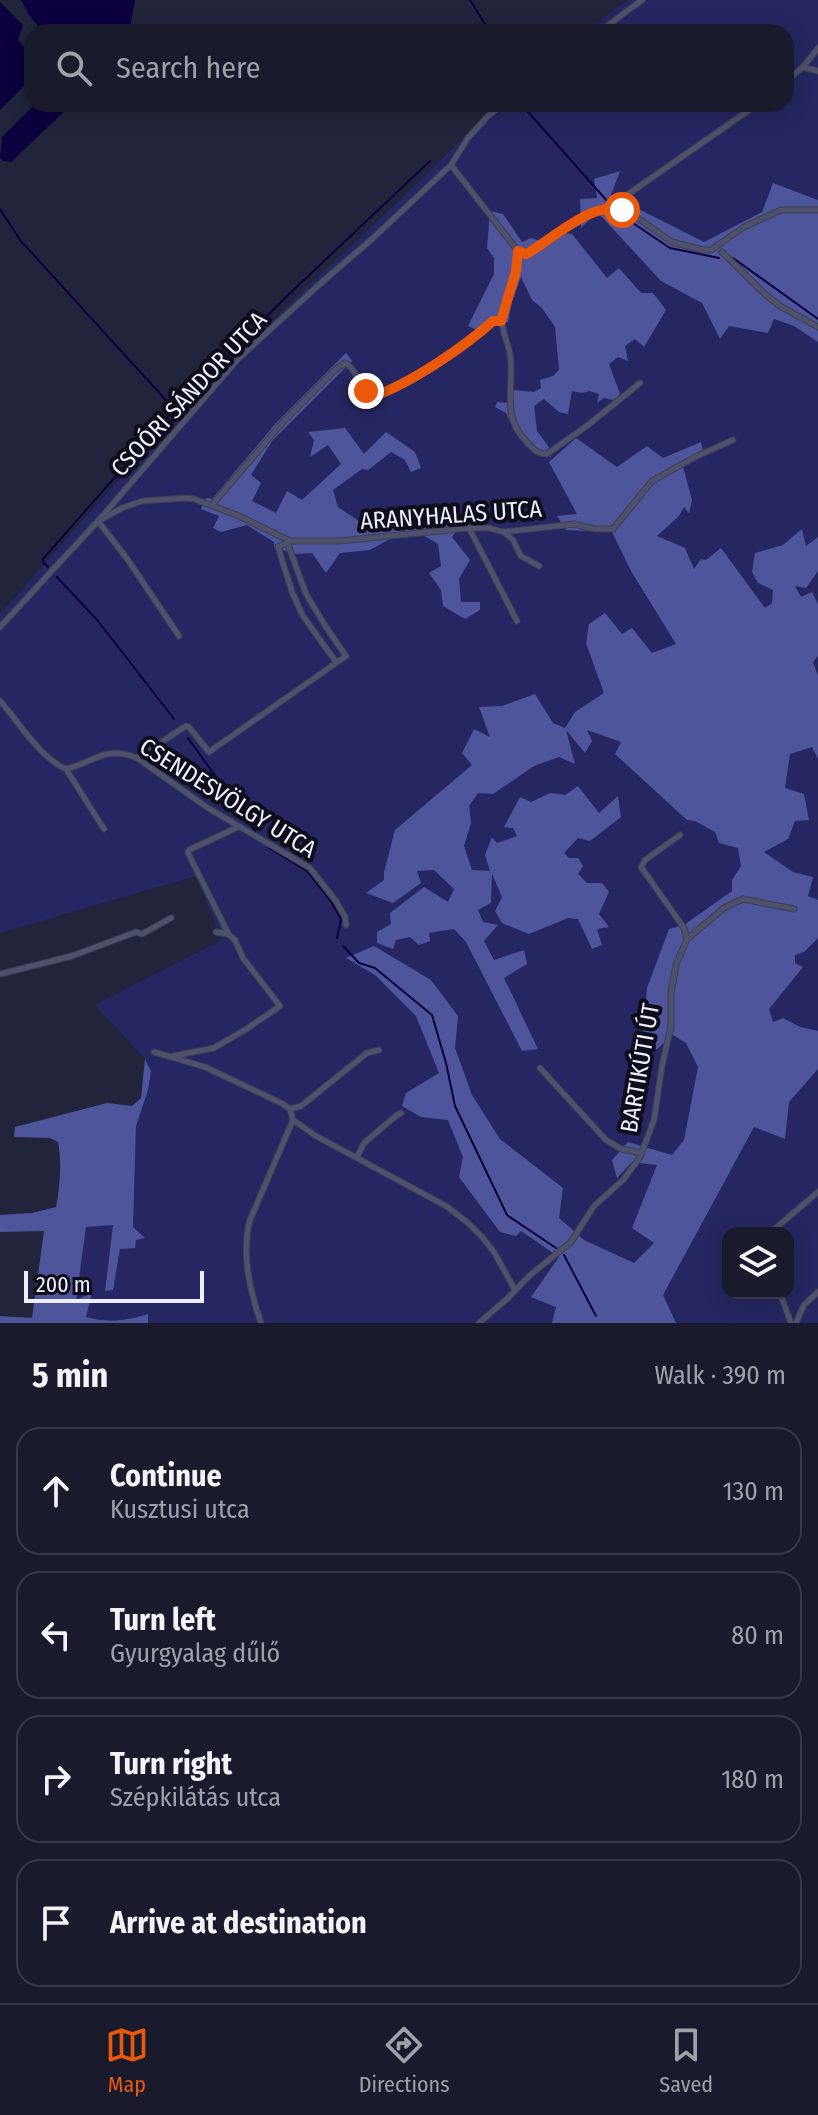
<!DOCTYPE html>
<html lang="en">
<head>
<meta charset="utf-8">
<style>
  :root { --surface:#191b2c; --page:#262838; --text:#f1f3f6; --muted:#9fa1a9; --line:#373948; --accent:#ea580c }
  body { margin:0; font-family:"Fira Sans Condensed",sans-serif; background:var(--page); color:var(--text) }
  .controls { position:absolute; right:24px; bottom:24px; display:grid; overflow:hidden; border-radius:16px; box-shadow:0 4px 20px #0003 }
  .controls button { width:72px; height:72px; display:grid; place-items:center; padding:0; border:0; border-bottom:2px solid var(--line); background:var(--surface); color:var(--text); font:40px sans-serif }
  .scale { position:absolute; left:24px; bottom:20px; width:180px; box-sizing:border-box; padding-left:8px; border:4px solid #ecefff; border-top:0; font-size:22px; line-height:28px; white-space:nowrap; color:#ecefff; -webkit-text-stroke:6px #0d0e19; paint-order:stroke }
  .stop { position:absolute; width:24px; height:24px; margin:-18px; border:6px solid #ea580c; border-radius:50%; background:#fff }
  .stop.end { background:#ea580c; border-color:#fff; box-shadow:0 2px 8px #0008 }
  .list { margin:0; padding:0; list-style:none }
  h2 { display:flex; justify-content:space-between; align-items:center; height:104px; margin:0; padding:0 32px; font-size:34px }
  h2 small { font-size:26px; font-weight:400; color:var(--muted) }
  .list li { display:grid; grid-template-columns:52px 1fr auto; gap:24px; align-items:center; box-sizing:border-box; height:128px; margin:0 16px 16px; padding:0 16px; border:2px solid var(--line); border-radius:24px }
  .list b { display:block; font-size:30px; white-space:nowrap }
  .list p { margin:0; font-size:26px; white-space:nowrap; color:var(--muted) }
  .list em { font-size:26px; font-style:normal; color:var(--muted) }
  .icon { flex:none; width:44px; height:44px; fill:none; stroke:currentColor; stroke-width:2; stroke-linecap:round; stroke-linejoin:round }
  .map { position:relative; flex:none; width:818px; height:1323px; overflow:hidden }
  .search { position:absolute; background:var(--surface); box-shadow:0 4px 20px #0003; left:24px; right:24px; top:24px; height:88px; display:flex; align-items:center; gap:20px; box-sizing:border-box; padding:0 28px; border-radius:24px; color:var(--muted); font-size:30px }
  .sheet { height:680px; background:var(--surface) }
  nav { display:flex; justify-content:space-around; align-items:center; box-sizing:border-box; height:112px; border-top:2px solid var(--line); background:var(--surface); font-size:22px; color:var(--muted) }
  nav a { display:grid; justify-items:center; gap:4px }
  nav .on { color:var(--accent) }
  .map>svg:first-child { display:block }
  .green { fill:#262762; fill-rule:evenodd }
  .forest { fill:#4f559b }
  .water { fill:#0c003f }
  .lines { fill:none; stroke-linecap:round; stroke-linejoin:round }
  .stream { stroke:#0c003f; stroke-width:2 }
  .minor-casing { stroke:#3c3f53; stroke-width:7 }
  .minor { stroke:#4d516b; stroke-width:5 }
  .route { stroke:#ea580c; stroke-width:10 }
  .labels { text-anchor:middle; stroke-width:8; stroke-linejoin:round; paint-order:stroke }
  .street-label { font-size:24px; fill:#ecefff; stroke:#0d0e19 }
</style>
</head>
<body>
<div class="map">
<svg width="818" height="1323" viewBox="0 0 818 1323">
  <rect width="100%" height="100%" fill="#21243b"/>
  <path class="green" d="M628,0H818V200L773,183L762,212L704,243L611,195L619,171L601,178L597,198L580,199L582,227L595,213L600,215L661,281L702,303L720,339L729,326L774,319L794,326L818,342V1323H148V1314C125,1321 109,1323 86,1317L92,1294L75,1301L86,1226L113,1224L105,1290L113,1289L120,1249L133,1228L136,1126L148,1090L151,1071L145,1059L95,1005L222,940L196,876L0,933V614L170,422L306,288L405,195L498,104H786V32H584ZM728,1233H788V1293H728Z"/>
  <g class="forest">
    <path d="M620,171L611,195L704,242L762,212L773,183L818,200V342L794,326L774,319L768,333L729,326L720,339L702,303L661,281L600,215L595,214L581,228L580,199L597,198L594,179Z"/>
    <path d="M490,211L503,214L522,242L531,238L546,243L563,233L572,234L607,278L619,268L641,293H653L666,310L644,347L635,339L625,346L628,361L618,357L609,364L620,394L614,400L604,398L597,403L599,394L589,391L582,393L572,391L568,414L559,412L544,399L534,406L537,431L548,446L551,457L526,447L513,429L506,413L495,407L497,402L511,403L513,390L534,392L541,388L540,380L553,376L559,370L555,327L542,308L532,300L521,277L512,301L508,322L490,326L480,331L468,326L494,274V258L487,248Z"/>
    <path d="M346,353L352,361L272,441L251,475L261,483L252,501L276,513L287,491L302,500L341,464L328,445L310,457L314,440L308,432L345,428L364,454L386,432L415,452L421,468L411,472L405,460L391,452L368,470L362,469L333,490L338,507L366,526H395L453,518L462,523L452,537L470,560L459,579L461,602H480V610L465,619L443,606L441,590L429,573L441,566L438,544L423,535L390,539L370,550L340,553L326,573L312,553L295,554L274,547V542L247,525L221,532L213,528L219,516L201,509L206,498L212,499L276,423Z"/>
    <path d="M576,438L617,467L647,446L663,458L701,442L704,455L683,467L692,500L689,513L684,507L679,516L657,536L685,548L694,569L701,559L706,560L721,548L765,608L772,603L773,590L758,583L752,572L755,553L783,545L802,529L806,546L818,537V571L806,588L795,586L801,597L812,592L818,604V656L813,662L818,676V759L812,747L790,754L785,788L804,794L809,820L795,821L788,839L764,852L793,872L813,877L808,896L818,900V938L804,952L795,955V963L803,967L769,1009L773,1022L783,1018L800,1027L818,1031V1069L789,1102L785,1139L754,1127L663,1295L676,1323H552L556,1307L531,1297L559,1257L521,1231L516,1236L500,1232L459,1177L463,1157L448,1120L421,1117L402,1106L406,1093L439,1073L416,1016L375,975L346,958L374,946L431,980L458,1016L455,1048L472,1095L500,1139L563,1188L559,1218L584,1240L634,1263L654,1243L632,1228L657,1165L632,1162L617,1178L612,1160L628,1142L672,1155L684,1140L698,1067L686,1043L673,1035L657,1049L642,1046L647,988L669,929L684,925L732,891V880L741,866L738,848L719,843L715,832L695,821L687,820L615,754L621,742L587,730L592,741L585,753L566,730L575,764L559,757L534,766L493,794L478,793L469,806L471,823L464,846L472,870L490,871L485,855L492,837L497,843L517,836L513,828L504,827L520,797L531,802L550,793L565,795L578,786L599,813L618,796L621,817L590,841L578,838L564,853L569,858H578L583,866L578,874L587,883H602L609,892L599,914L609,927L597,929L602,945L592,949L578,919L568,918L529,934L502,923L495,911L502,897L492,874L491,903L478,910L483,922L498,925L484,941L494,960L524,950L527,964L504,978L538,1049L522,1051L466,942L454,929L429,933L430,941L419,945L410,937L396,940L393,949L377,943V932L391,924L390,913L424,887L448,902L454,889L434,870L417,871L421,883L393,903L366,893L384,880V872L395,830L472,765L462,753L474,729L490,737L479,707L502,706L535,694L553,723L565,728L575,712L604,693L586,643L589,624L605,613L622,634L632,628L652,653L676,644L631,571L612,532L566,530L557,516L577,514L549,462Z"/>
    <path d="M145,1059L151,1071L148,1090L136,1126L133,1227L145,1238L136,1240L135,1248L120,1249L113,1290L105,1291L113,1225L86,1227L76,1300L92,1293L86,1317C109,1323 125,1321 148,1314V1323H0V1316L32,1318L44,1231L0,1232V1215L32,1213L56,1207C60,1186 62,1163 58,1142L50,1138L14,1137L15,1127L107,1103L132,1106L141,1098Z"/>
  </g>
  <g class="water">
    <path d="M21,0H135V1L129,32H43L29,15Z"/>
    <path d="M0,2L23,25L18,40L32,56V78L0,110Z"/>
    <path d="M35,104H72L11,162L3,161L0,158L2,137Z"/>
  </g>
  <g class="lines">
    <g class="stream">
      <path d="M470,0L490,32"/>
      <path d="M521,104L608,202"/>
      <path d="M0,209L20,240L174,409"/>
      <path d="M615,211L670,248L719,258"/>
      <path d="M733,258L818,319"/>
      <path d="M48,567L43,562V559L174,410L285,298L430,161"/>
      <path d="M57,577L98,621L174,719"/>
      <path d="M188,738L255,831"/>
      <path d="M269,848L307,871L332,903L341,919L337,938"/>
      <path d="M343,946L359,963L375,968L432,1015L446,1063L455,1106L507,1215L556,1248"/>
      <path d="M564,1255L596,1316"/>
    </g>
    <defs>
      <g id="minor">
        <path d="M599,32L642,0"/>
        <path d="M803,67L818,71"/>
        <path d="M786,81L803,67L818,48"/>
        <path d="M451,165L518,251L522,253L539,247L584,217L611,207L622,210L636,217L672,242L703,250H711L744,227L781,210H818"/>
        <path d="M611,206L758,104"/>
        <path d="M518,252C519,274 505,295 502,318C501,329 508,343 510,354C515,385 500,417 527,442C533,449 537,454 547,454L588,425L640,383"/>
        <path d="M722,252L766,295L780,306L818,327"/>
        <path d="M212,505L282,423L336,369L345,363C358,369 359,391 372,395C388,400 478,334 493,321H501"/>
        <path d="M102,519L122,508L142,501L185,498L194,499L239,516L290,541H339L469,528H489L503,532L574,524L595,529H613L652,481L697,456L733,440"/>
        <path d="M98,521L128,560L179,636"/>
        <path d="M469,528L517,621"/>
        <path d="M504,532L513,540L521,556L539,566"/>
        <path d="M289,542L278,547L292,592L303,616L336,662"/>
        <path d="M0,627L98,521L238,359L321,283L372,239L451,165L468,138L487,117L503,104"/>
        <path d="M0,701C19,722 40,758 66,769C95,762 105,745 137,758L208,808L310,868L336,901L345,917L346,925"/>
        <path d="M137,758L186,726L189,727L209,752L346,656L326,627L306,594L287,542"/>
        <path d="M66,769L104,829"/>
        <path d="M228,933L188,853L189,850L238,827"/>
        <path d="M687,939L724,908L743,899L794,909"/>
        <path d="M0,974L72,956L136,932L142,934L171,918"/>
        <path d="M154,1052L205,1067L283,1104L290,1109L293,1120L316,1136L446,1206L467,1222L482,1237L494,1252L515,1290"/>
        <path d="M173,1056L214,1048L248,1028L280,1006L243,958L235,940L228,934L216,932"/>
        <path d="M540,1068L606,1140L621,1149L642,1153"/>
        <path d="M290,1109L301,1106L367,1053L379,1050"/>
        <path d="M357,1157L364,1143L397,1115L401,1113"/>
        <path d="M770,1233L818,1192"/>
        <path d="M780,1293L791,1323"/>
        <path d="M261,1323C250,1291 241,1254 250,1220L293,1120"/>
        <path d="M479,1323L508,1298L529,1276L571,1242L594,1206L624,1179L640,1157L654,1120L662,1066L671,1027V992L676,965L687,939L684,928L641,867L645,860L680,835"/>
        <path d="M796,1323L804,1305L818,1292"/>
      </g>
    </defs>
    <use href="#minor" class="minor-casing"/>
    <use href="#minor" class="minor"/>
  </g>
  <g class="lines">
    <path class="route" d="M366,391L375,396C412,382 463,348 493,321H501L516,271L518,251L526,254C550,241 595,199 622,210"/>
  </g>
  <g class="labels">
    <g class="street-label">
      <text transform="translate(189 394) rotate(-47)" y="8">CSOÓRI SÁNDOR UTCA</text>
      <text transform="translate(451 515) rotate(-4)" y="8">ARANYHALAS UTCA</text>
      <text transform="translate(228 798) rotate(32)" y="8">CSENDESVÖLGY UTCA</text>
      <text transform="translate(640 1068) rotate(-80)" y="8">BARTIKÚTI ÚT</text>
    </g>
  </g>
</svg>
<div class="controls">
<button><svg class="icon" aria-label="layers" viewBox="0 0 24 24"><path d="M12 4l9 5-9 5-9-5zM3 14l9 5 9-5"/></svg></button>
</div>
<div class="scale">200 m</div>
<div class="stop" style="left:622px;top:210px"></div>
<div class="stop end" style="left:366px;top:391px"></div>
<div class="search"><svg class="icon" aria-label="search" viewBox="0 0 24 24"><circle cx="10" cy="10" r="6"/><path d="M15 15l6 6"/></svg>Search here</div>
</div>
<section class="sheet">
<h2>5 min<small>Walk · 390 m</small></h2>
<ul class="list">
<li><svg class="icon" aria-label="ahead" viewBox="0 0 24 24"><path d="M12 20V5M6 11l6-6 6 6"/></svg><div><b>Continue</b><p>Kusztusi utca</p></div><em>130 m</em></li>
<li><svg class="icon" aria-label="left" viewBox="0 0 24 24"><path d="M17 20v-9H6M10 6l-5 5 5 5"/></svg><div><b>Turn left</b><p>Gyurgyalag dűlő</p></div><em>80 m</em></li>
<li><svg class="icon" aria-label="right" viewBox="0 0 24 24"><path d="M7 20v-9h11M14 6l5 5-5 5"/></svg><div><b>Turn right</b><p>Szépkilátás utca</p></div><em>180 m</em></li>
<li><svg class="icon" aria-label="arrive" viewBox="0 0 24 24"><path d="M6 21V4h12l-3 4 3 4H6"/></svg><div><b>Arrive at destination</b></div></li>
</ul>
</section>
<nav>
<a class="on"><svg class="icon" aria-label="map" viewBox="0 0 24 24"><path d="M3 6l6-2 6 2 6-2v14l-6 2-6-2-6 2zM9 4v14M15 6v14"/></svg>Map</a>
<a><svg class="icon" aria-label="directions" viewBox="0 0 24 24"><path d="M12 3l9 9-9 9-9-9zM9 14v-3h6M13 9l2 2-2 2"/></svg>Directions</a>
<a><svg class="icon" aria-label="saved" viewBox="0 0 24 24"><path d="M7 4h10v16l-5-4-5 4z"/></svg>Saved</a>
</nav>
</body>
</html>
